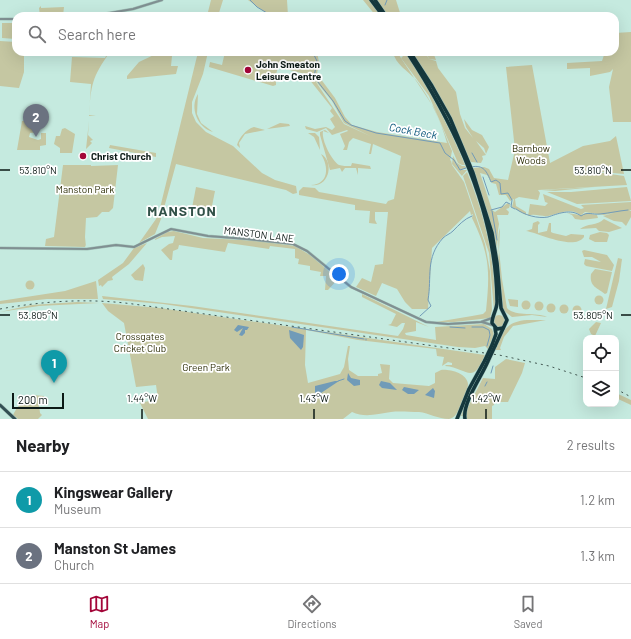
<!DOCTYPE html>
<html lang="en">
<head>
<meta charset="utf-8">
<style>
  :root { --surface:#fff; --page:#f6f6f6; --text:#202124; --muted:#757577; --line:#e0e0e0; --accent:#a30639 }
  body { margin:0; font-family:Barlow,sans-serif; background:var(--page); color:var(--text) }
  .controls { position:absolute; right:12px; bottom:12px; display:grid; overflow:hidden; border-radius:8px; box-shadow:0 4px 16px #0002 }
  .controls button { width:36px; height:36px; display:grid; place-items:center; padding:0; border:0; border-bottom:1px solid var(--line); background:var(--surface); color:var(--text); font:20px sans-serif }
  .scale { position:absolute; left:12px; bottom:10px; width:52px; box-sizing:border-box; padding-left:4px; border:2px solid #0b1915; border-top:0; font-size:11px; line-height:14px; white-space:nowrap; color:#0b1915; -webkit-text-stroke:3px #fff; paint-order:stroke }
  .you { position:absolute; left:339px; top:274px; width:14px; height:14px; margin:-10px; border:3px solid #fff; border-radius:50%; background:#1a73e8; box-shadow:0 0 0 6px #1a73e833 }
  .badge { display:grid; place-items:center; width:26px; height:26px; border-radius:50%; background:var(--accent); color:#fff; font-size:13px; font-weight:700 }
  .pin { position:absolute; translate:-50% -33px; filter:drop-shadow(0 1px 2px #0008) }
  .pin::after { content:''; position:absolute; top:21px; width:14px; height:12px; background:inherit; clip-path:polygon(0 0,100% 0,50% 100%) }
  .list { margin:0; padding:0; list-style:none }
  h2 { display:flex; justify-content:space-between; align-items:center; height:52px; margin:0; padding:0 16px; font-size:17px }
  h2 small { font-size:13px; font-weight:400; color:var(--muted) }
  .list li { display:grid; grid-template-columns:26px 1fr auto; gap:12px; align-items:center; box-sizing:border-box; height:56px; padding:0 16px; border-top:1px solid var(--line) }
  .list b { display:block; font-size:15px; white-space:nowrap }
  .list p { margin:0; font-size:13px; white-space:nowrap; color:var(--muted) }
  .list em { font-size:13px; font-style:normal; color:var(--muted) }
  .icon { flex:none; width:22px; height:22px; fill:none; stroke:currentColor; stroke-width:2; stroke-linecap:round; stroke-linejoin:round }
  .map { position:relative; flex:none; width:631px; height:419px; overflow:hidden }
  .search { position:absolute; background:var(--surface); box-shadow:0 4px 16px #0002; left:12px; right:12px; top:12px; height:44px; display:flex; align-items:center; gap:10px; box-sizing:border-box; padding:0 14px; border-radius:12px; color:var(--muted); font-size:15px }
  .sheet { height:164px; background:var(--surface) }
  nav { display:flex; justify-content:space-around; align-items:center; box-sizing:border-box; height:56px; border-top:1px solid var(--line); background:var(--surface); font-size:11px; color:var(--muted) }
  nav a { display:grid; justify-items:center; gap:2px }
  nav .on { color:var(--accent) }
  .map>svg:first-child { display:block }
  .green { fill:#c5c7a2; fill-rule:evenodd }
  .water { fill:#719bb8 }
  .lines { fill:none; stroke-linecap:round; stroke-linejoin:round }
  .stream { stroke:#719bb8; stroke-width:1 }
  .minor-casing { stroke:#a4c4bb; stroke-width:3 }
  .major-casing { stroke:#a4c4bb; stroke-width:4 }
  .highway-casing { stroke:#a4c4bb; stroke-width:4.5 }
  .minor { stroke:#809092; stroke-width:2 }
  .major { stroke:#324f53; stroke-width:3 }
  .highway { stroke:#15383d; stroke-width:3.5 }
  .rail { stroke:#425751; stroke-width:1; stroke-dasharray:2 4; stroke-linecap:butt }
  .highway-bridge-casing { stroke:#a4c4bb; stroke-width:4.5; stroke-linecap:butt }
  .highway-bridge { stroke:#15383d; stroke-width:3.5 }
  .ticks { fill:none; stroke:#0b1915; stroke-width:1.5 }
  .poi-dot { fill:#a30639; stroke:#fff; stroke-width:1.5 }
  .labels { text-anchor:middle; stroke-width:3.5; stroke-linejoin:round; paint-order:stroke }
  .poi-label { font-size:10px; font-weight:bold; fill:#0b1915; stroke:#fff; text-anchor:start }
  .park-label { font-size:10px; fill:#2c2d06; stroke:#fff }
  .street-label { font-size:10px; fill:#0b1915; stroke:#fff }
  .water-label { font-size:11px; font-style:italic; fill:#005077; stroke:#fff }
  .district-label { font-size:14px; font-weight:bold; letter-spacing:1px; fill:#315148; stroke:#fff }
  .ticks-label { font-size:10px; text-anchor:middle; fill:#0b1915; stroke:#fff; stroke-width:3.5; stroke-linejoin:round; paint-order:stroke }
</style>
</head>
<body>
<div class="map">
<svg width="631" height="419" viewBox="0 0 631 419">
  <rect width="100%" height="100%" fill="#c5eadf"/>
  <g class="green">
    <path d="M211,0H223L218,16H207Z"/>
    <path d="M248,0H287L288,16H270Z"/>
    <path d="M363,0H370L381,16H376Z"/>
    <path d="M376,0H396L401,16H389Z"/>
    <path d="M41,6V8L64,7L63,16H40L39,8Z"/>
    <path d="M2,23H16V39L2,38Z"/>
    <path d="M631,32V122H613L609,87L613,69L610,72L590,76V68L567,69V63L602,61L605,52H615V33Z"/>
    <path d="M0,41L16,42V52H24V72L19,88L0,86Z"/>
    <path d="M104,52L107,55L110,52C92,77 91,85 89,115L96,116H89V115L91,84L70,82L72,57L105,58L106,56Z"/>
    <path d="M160,52H178L179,56H172L171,66H178L176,74L127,79V76L139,62Z"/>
    <path d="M198,52H208L203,74L192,102V113L196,122L206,132L233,146L262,173L275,180L296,186L297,193L293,194L286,190L176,164L161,219L155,234L139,243L156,219L160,208Z"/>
    <path d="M225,52H317L319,62L317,74L335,98L345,117L352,125L377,132L447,143C441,121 430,98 416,80C408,71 395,64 393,52H397L434,108L452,151L450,161L451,160L452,165L464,182L485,244L490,271L492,310L490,318L454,322H436L472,316L483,314L486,311C490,271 490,255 472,218L473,214L471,215L470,211L432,248L428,309H412L405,302L397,289L382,283L376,296L356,287L362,278L371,282L375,265L383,264L388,212H375V220L377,224L369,223L370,211L355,210V205L299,195V191L303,187L315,188L319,192L386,204L388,201L394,199L401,156L373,144L371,154H369L371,144L353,138L349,142L347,150H343L345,146L340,134L348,131L347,130L332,135L326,128L317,132L306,129L305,126L315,129L326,127L332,130L335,127L330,119L334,116L330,111L332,108L305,74L278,67L275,78L279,82L276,81V85L273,86L209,67L210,62L222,65ZM314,79L332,101L344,123L370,136L344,124Z"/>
    <path d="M412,52H425L429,59L426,52H433L436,60L429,59L436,61L438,68L456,92L460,114L465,128L473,138L466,127L464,119L472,130L482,135L489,147L486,154L484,148L476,141L486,155L482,156L483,159L481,163L471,162Z"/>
    <path d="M406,53C429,89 449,126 465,165H462L458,163L429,96L401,58Z"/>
    <path d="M532,65L550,163L583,146L610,141L616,136L624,174L590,171L624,176L627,185L538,190L540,193L538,200L519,197L515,199L516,206L526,212V215L512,207L514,199L510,201L506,195H499L496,184L492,183L487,175L480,173L492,210L495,212L508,203L510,205L509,208L506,209L509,212L508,215H497L499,224L498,230L497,249L499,258C499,249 497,236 500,228V229L499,250L502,279L501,280L502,279L507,308C514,317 536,312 547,317L532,315L512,317L503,310L496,242L473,168L484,167L489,169L494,178L508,180L515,150L506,67Z"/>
    <path d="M198,94L197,114L201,123L213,132C198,128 189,108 198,94Z"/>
    <path d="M39,120L38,132L30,133L29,137L38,140L41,139V133H46V145L40,146V150H17L22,121Z"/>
    <path d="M89,121L88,135L93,140L90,141L92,143L86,149Z"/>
    <path d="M280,123L289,124L290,126L267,129Z"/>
    <path d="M254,127L265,130L245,134L239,143L240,148L237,145C239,138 246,129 254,127Z"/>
    <path d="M65,128L75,134L72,153H60V148L54,144L56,136H60L62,129Z"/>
    <path d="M325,130L329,133L323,131C321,141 333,162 339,165C342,166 347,166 351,166L352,163L370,166L371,169L358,168V175L356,168H345L342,172L340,168L330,170L320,135V132Z"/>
    <path d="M308,133H315L319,137L320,150L314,137Z"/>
    <path d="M110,145L156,153V157L109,148Z"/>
    <path d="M321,154C335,162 329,188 311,185C329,184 329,167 321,154Z"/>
    <path d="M453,156L457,163L462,166H465L466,168L461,170H467L462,176L452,164Z"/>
    <path d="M63,165H91V166L118,165L113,208L109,212H102L97,217L86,218L85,237L86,247L85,245V247L45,246L46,239L54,237Z"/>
    <path d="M467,172C481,206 491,242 494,280C495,290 497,300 494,310L489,253L463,176Z"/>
    <path d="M196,187L215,191L211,211L192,208Z"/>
    <path d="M595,187L555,191L542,190Z"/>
    <path d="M627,187L631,201L577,204L547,192H571Z"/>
    <path d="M543,194L581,209L584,208L581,205L631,202V210L629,211H631V217L626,226L622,222L614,221L603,216L614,213L604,215L585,212L580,216L586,213L597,215L598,218L582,220L575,219L572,215L567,213L580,215C572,207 557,214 548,216C541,217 535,213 528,216L530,204L545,206L548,203L545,202Z"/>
    <path d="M604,219L622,228L609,232L599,231L596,228L580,229C587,223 597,226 604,219Z"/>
    <path d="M538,221L540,223L538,225V233L547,231L549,223H551V232L553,233L566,236L571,234L584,235V237C574,251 539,233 526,231L532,229L533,223Z"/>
    <path d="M174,231L203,238L259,241L295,246L310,255L338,279L328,290H325L326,276H320L321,272L310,270V266L298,264L299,259L295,258V249L270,246L269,249L228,243L225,252L179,245L178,249L173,251L172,260H170L161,250L169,244L173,243L175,236L162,237L155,240V239L167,232Z"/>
    <path d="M600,232L607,233L609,235L607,242H595L589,239L590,235Z"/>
    <path d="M147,243L129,264L112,277L113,280L108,281L102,287L101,285L99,286L98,280L123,263L134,248Z"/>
    <path d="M584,250L607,255L614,265L612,271L586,266L584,264L585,259L601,262L592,257H584L582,251Z"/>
    <path d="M618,258L622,259L619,281L612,307L606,309Z"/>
    <path d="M143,264L145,268L143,281L135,280L131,275Z"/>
    <path d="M595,269L612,272L607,293L605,294C598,288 589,287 591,274Z"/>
    <circle cx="30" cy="285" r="4.5"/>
    <path d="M96,281L98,299H47L0,304V301L65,291Z"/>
    <path d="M362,294L429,327L416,322V331L405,333L406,335L436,340L435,327L484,324L492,329L494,334L488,349L485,346L475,348L458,347L163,304L103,299L102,296L192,306L398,336L403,329L405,323H402L397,327L388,325L391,324L396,314L362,297Z"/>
    <circle cx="599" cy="300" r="4.5"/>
    <path d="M508,299L518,300V307L510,306Z"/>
    <circle cx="526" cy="305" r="4.5"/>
    <circle cx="539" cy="306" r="4.5"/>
    <path d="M77,302L99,303L39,306L0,312L31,305Z"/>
    <path d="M102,303L160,308L485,355C472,386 468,368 445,366L446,365H452V363L448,362L442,366L444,357L437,356L436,349L358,340L306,330L305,365L308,383L340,374L344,367L348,346H350L348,359L349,370L358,376H378V374L382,373L380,364L390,365L389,379L393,383L429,386L435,383V373L441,370C449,369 467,373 468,384C468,390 462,399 461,405L474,383L475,384L465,406L468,407L483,378L495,379V367L506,359L525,363L522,373L508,402H494V405L492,406V419H466L464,410L463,416H461L463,410L459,409C457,414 454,418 449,419C438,419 429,413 419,412C410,412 399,411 391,412C377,414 365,418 352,412L343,419H148L140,403L158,399L156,385L136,387L124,323L108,311Z"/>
    <circle cx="551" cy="308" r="4.5"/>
    <circle cx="564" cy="309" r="4.5"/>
    <circle cx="577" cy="310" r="4.5"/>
    <circle cx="499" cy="321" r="6"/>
    <path d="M527,320H546L513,326L504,337L500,348L501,350H495C503,331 505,322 527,320Z"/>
    <path d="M596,322L601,323L595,336L591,334L589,329Z"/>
    <path d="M616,393L631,400V405L616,398Z"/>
    <path d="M33,395L44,396L40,403L42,404L39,405L40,413L42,415L38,419H18L13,415C17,407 23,399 33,395Z"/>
  </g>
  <g class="water">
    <path d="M238,325L249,327L247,330H245V333L242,336L239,335L243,328L237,332L234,330Z"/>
    <path d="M289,330L304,335L303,347L301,350L290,338Z"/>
    <path d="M348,373L351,378L360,380V385L354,386L347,380Z"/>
    <path d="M335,381H339L318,395L315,393V386Z"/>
    <path d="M381,381L390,383L397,390L382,388L379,385Z"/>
    <path d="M404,387L419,390L414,394H408L402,390Z"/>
    <path d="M433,388L435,391L434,398L425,395Z"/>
  </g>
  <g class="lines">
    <g class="stream">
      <path d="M250,0L257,7L272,16"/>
      <path d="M385,5L387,0"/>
      <path d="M369,16L372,15"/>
      <path d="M315,52L314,55L317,61L314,77L333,101L345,121L351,125L376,133L440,143L445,153L454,160L460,170L466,168"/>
      <path d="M472,153L477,162"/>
      <path d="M471,167C484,164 487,172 491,182L496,180L500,183L501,194L508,193L512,200L511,207L515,209"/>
      <path d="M483,177L489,195"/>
      <path d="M516,209C524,215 538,219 548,217C557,214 571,208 581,216C588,211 592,215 600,214C610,213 618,211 628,210"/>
      <path d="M491,210L502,207L506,202L510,204"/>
      <path d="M492,211L497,240"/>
      <path d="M420,316L431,306L428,300C432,277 425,258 443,238C446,235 450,234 453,231C459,225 464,219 472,216"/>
      <path d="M292,327L364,339"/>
      <path d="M450,327L465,328"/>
      <path d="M472,327H483L489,330L490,335L487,346"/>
      <path d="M366,340V339"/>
      <path d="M491,373L493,366"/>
      <path d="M338,381L344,379"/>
      <path d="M485,386L487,382"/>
    </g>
    <defs>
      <g id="minor">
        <path d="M92,16L133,9L162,0"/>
        <path d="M0,19H16"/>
        <path d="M0,248L87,249L116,245L134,247L171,229L208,236L247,239L293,244L307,251L351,287L426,322L448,324L481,322L492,318"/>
        <path d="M482,322L492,325"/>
      </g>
      <path id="major" d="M0,405L15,419"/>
      <g id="highway">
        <path d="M371,0L383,16"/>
        <path d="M375,0L386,16"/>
        <path d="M407,52C455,125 496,211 497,300C498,308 492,315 492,323L497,329L503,328"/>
        <path d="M410,52L432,86L450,118L473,173L492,233L497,263L501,308L507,320L495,346"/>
        <path d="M492,345L496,334L495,328"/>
        <path d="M457,419L469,389L485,360"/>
        <path d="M465,419C462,403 482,376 488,361"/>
      </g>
    </defs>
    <use href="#minor" class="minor-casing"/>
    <use href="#major" class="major-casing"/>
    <use href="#highway" class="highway-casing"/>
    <use href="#minor" class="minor"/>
    <use href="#major" class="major"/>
    <use href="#highway" class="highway"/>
    <g class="rail">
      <path d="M0,309C44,301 88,298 133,304L499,355L549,366L586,378"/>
      <path d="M616,389L631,397"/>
    </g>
    <defs>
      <g id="highway-bridge">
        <path d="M485,360L492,345"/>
        <path d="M488,361L495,346"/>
      </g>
    </defs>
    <use href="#highway-bridge" class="highway-bridge-casing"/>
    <use href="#highway-bridge" class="highway-bridge"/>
  </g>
  <path class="ticks" d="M0,170H10M621,170H631M0,315H10M621,315H631M142,409V419M314,409V419M486,409V419"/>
  <g class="poi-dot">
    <circle cx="248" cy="70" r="4"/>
    <circle cx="83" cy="156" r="4"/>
  </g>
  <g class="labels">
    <g class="poi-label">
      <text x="256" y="68">John Smeaton<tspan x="256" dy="12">Leisure Centre</tspan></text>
      <text x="91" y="160">Christ Church</text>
    </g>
    <g class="park-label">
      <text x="531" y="152">Barnbow<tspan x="531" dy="12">Woods</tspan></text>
      <text x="85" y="193">Manston Park</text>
      <text x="140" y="340">Crossgates<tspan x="140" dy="12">Cricket Club</tspan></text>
      <text x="206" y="371">Green Park</text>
    </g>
    <g class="street-label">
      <text transform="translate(259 234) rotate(7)" y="4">MANSTON LANE</text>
    </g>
    <g class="water-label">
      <text transform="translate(413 131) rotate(10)" y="4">Cock Beck</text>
    </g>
    <g class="district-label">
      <text x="182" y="216">MANSTON</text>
    </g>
  </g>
  <g class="ticks-label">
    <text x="38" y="174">53.810°N</text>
    <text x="593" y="174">53.810°N</text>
    <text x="38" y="319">53.805°N</text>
    <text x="593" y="319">53.805°N</text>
    <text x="142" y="402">1.44°W</text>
    <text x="314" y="402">1.43°W</text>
    <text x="486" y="402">1.42°W</text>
  </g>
</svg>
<div class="controls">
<button><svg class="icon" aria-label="locate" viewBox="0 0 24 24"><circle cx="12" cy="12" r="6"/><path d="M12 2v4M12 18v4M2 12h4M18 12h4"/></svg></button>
<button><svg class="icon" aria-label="layers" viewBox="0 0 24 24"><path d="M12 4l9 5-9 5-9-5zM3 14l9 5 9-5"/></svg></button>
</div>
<div class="scale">200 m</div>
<div class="you"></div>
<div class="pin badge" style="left:54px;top:383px;background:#0f9aa8">1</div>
<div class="pin badge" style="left:36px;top:137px;background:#6b7280">2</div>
<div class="search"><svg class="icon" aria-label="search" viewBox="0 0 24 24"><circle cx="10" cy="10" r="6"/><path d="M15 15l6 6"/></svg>Search here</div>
</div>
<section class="sheet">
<h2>Nearby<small>2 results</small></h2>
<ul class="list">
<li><span class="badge" style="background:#0f9aa8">1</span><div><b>Kingswear Gallery</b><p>Museum</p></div><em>1.2 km</em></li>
<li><span class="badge" style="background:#6b7280">2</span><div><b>Manston St James</b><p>Church</p></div><em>1.3 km</em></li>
</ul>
</section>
<nav>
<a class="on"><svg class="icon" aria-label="map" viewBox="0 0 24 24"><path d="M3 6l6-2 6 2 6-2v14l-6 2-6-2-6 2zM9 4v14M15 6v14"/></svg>Map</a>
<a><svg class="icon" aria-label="directions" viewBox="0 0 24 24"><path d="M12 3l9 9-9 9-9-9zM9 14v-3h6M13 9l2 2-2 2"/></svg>Directions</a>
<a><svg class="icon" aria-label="saved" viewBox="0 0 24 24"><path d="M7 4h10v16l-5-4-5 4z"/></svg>Saved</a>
</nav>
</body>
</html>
